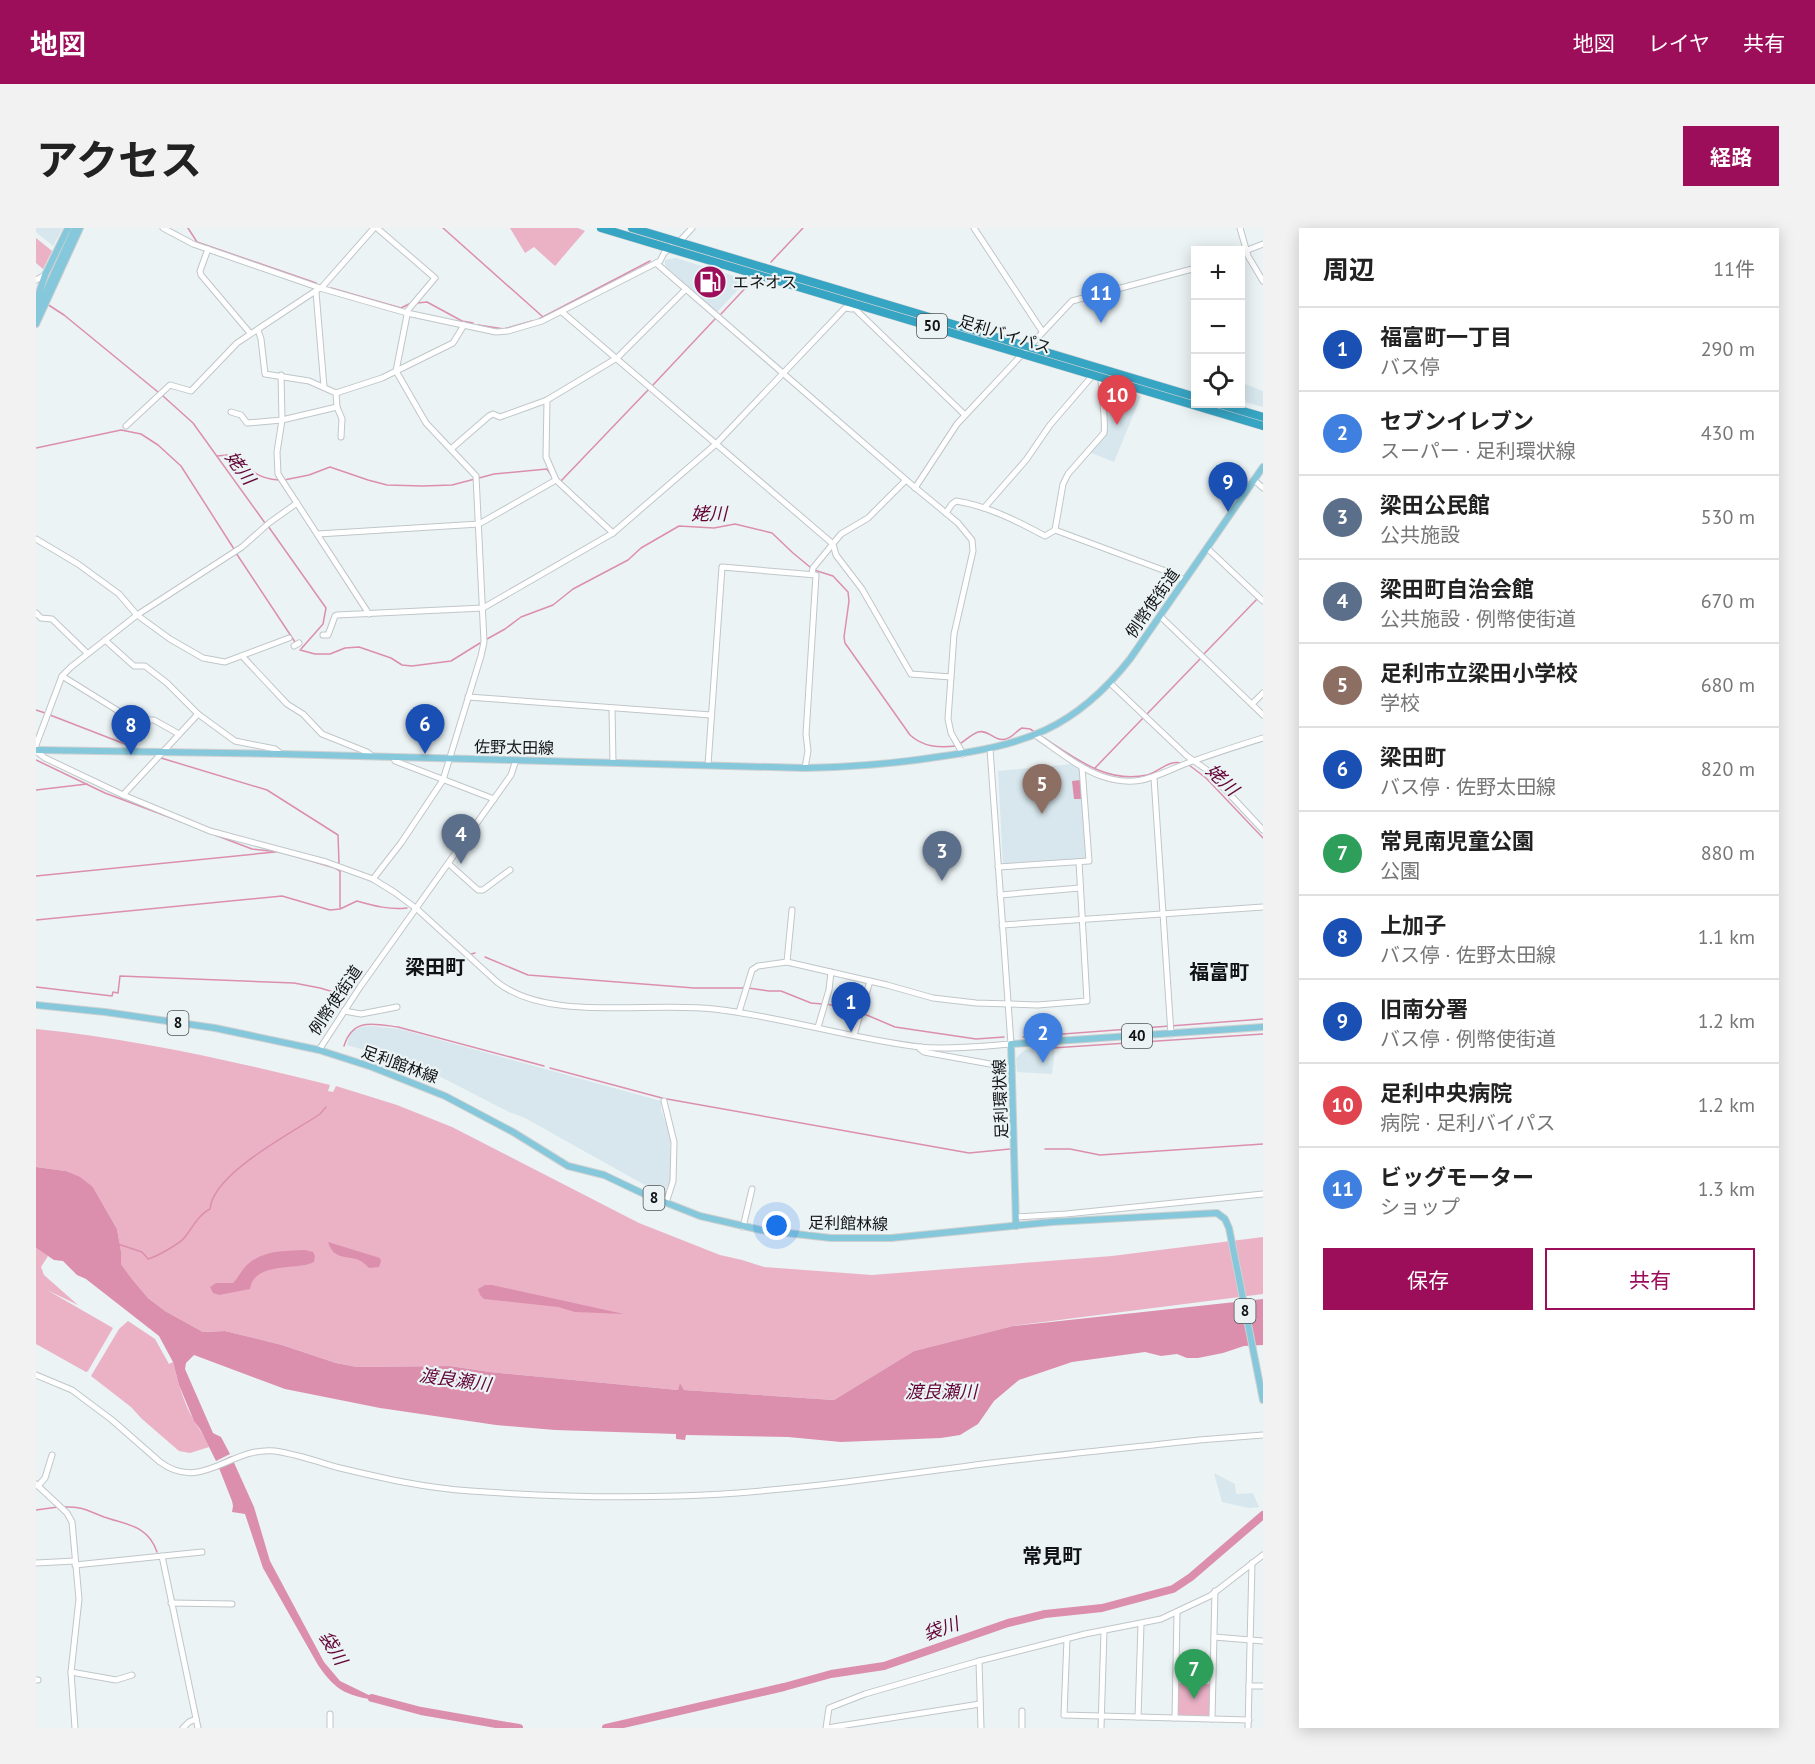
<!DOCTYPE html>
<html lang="ja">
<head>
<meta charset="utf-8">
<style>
  :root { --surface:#fff; --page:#f2f2f2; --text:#222; --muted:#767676; --line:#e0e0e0; --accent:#9c0d5a }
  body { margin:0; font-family:"PT Sans","Noto Sans JP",sans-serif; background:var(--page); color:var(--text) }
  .controls { position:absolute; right:18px; top:18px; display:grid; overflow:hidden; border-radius:0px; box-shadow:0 3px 15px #0003 }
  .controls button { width:54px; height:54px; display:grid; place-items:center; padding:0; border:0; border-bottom:2px solid var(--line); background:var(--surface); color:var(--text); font:30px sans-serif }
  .you { position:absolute; left:741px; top:998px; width:21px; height:21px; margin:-15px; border:4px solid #fff; border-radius:50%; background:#1a73e8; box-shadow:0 0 0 9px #1a73e833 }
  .badge { display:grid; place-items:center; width:39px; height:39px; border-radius:50%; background:var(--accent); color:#fff; font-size:20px; font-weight:700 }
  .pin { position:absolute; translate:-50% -50px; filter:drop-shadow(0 2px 3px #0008) }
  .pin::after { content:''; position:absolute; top:32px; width:21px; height:18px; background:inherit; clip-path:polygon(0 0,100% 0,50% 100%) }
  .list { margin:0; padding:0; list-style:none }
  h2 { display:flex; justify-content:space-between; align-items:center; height:78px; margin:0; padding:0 24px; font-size:26px }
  h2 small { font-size:20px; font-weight:400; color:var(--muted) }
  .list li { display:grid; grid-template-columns:39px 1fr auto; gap:18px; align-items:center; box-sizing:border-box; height:84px; padding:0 24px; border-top:2px solid var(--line) }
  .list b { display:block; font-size:22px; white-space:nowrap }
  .list p { margin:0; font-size:20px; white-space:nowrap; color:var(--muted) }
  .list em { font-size:20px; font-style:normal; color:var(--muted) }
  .actions { display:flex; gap:12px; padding:18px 24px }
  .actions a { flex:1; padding:14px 0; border:2px solid var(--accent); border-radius:0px; text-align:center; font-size:21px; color:var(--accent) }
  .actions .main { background:var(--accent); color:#fff }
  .icon { flex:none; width:33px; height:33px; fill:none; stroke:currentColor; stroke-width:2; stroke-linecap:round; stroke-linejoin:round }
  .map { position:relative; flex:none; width:1227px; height:1500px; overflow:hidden; border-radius:0px }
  header { display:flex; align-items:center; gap:36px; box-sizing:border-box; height:84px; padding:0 30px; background:var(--accent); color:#fff }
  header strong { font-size:28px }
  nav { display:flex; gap:33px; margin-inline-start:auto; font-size:21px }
  .intro { display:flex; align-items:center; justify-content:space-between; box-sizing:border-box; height:144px; padding:0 36px }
  h1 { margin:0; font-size:42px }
  .button { padding:15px 27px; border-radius:0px; background:var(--accent); color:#fff; font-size:21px; font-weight:700 }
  main { display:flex; gap:36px; padding:0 36px }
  aside { flex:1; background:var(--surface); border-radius:0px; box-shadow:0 3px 15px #0003 }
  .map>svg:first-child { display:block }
  .built { fill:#d7e7ed }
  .green { fill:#ebb2c6 }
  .water { fill:#dc8fac }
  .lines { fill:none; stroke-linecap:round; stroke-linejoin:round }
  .stream { stroke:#dc8fac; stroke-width:1.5 }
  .river { stroke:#dc8fac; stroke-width:8 }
  .minor-casing { stroke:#c0c6c9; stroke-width:7 }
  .major-casing { stroke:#cfd0d0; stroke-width:8 }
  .highway-casing { stroke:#cfd0d0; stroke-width:9 }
  .minor { stroke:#fff; stroke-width:5 }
  .major { stroke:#86c8db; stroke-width:6 }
  .highway { stroke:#36a4c3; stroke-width:8 }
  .labels { text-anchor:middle; stroke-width:4.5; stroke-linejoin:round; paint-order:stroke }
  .shield { fill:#ebf3f5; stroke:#525658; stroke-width:1.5 }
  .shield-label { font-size:15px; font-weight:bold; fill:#111314 }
  .poi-label { font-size:16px; fill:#111314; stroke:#ebf3f5; text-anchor:start }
  .street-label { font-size:16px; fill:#111314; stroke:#ebf3f5 }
  .water-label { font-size:18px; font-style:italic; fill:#630637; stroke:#ebf3f5 }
  .quarter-label { font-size:20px; font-weight:bold; fill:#111314; stroke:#ebf3f5 }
</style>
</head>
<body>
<header>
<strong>地図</strong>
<nav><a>地図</a><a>レイヤ</a><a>共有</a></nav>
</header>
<div class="intro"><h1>アクセス</h1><a class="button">経路</a></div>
<main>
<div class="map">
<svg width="1227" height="1500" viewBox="0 0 1227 1500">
  <rect width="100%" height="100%" fill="#ebf3f5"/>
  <g class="built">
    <path d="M0,0H27L17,18L0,4Z"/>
    <path d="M640,30L711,52L681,84L629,38V32Z"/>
    <path d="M1204,154L1227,163V179L1205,173Z"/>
    <path d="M1066,156L1105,168L1078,234L1053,224L1069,201Z"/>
    <path d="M1036,536L1045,543L1051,628L1046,632L967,637L962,543Z"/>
    <path d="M335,798L364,801L625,873V882L634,907V953L628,964L607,956L489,890L473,884L399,846L373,835L311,817L314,805L325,799Z"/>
    <path d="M1019,820L1016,846L981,844L980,830L989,822Z"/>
    <path d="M1178,1245L1199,1256L1200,1266L1217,1265L1223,1279L1213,1280L1186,1274Z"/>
  </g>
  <g class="green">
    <path d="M474,0H542L549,3L519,38L498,19L489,25Z"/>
    <path d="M0,10L16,23L7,41L0,35Z"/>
    <path d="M0,801C100,811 197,833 294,857L292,863L297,864L300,858L361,877L416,899L603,995L684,1027L706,1032L728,1039L836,1047L1076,1028L1227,1009V1066L977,1098L878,1123L798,1172L648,1162L644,1156L642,1162L454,1144L414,1138L321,1139L300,1135L246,1117L189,1103L167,1104L129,1083L112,1070L96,1051L85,1036V1023L81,1001L57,959L30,943L0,939Z"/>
    <path d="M0,1020L12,1028L5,1039L8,1047L42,1077L11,1062L77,1100L52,1143L50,1144L0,1116Z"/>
    <path d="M92,1093L119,1111L133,1136L137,1134C142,1154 148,1177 159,1194C164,1202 169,1210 173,1219L154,1225L143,1223L106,1191L95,1179L55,1148L83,1101Z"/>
    <path d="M1142,1455L1174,1456V1486L1171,1489H1145L1141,1485Z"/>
  </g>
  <g class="water">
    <path d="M1045,552L1046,571H1038L1036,553Z"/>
    <path d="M0,939L30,943L44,949L57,959L81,1001L85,1023V1036L96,1051L112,1070L129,1083L167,1104L189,1103L246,1117L300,1135L321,1139L414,1138L454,1144L642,1162L644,1155L648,1162L798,1172L878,1123L977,1098L1227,1071V1117L1208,1118L1187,1125L1162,1130H1151L1141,1126L1125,1128L1109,1124L1036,1134L983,1152L958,1173L942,1196L924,1207L905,1210L805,1214L752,1209L650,1207L649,1212L640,1211V1206L519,1202L460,1197L344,1180L249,1161L158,1127L150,1135L149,1141L177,1205L185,1209L194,1226L180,1233L164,1201L158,1193L143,1157L137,1134L123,1108L50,1051L41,1047L27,1033L18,1032L0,1020Z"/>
    <path d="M292,1014L344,1030L345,1033L343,1039L333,1040C330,1037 325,1032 320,1031C307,1028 297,1030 292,1014Z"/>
    <path d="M269,1022L277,1024L279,1028L278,1034C260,1043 218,1033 214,1061L183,1067L177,1065L174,1059L180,1055H197C203,1049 206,1041 212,1036C227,1022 250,1023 269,1022Z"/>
    <path d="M449,1057H456L588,1086L539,1084L522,1079L448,1071L444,1067L442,1061Z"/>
    <path d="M195,1228L218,1279L234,1333L288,1434L304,1453L345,1473C313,1468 301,1465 282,1437L227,1340L209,1286L196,1284L197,1278L196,1273L181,1235Z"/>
  </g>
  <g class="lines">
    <g class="stream">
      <path d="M152,0L161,14L280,55"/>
      <path d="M407,0L507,89"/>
      <path d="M735,34L767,0"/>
      <path d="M295,60L365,80L373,76"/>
      <path d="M381,75L391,74L426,93L437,95"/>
      <path d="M11,76L28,87L122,164"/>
      <path d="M685,86L715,54"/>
      <path d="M503,91L614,33"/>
      <path d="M442,97L468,101L496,93"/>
      <path d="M617,157L679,91"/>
      <path d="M127,168L157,195L229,295"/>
      <path d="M0,220L85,202L105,206L122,217L145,238L198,321"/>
      <path d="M181,228L201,226C215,243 220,250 243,252"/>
      <path d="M443,250L458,246L511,241L515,247"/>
      <path d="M248,252L273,247L294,239L332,252L351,257L387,258L416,257L439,251"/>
      <path d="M525,253L613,161"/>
      <path d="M232,298L290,380L287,396L265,421"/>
      <path d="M200,325L259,414"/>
      <path d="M778,342L797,348L812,364L813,373L808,409L809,415L874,507C887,519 903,520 920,518"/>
      <path d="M451,411L469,401L485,389L517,377L537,361L592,332L605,320L643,298L678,300L699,296L736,305L757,325L774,339"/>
      <path d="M264,422L279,426H294L309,420L323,419L355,430L366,437L376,438L415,433L444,415"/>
      <path d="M1167,427L1222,370"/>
      <path d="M0,482L9,485"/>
      <path d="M1111,486L1164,431"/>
      <path d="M14,487L94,518"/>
      <path d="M1008,510C1039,530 1071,556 1111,547C1123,544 1132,532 1145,535"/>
      <path d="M925,515C930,512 936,506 942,504C953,501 958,514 970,511C977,509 980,503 986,500L994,501L999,504"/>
      <path d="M125,530L231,562L302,607L303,635"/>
      <path d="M0,532L69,565L146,594"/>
      <path d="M1153,537L1170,550L1227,610"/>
      <path d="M1059,540L1108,489"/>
      <path d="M0,562L51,556"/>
      <path d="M179,607L216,621L243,624"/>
      <path d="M248,625L299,640L304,643"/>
      <path d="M304,643V680"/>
      <path d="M0,648L239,624"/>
      <path d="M0,692L246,668L294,682L304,681L321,673C338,678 354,682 371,680"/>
      <path d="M435,726L439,725"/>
      <path d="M449,729L492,747L658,760H708"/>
      <path d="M0,759L76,768L77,764L82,765L84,748L258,755L284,760L311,768"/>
      <path d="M712,760L733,763H745L775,775L786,776"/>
      <path d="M791,776L826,785L859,799L940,811L968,809"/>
      <path d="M987,809L1227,791"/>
      <path d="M308,818C317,789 338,796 362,799L508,838"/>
      <path d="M1016,820L1227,806"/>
      <path d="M514,840L626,870"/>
      <path d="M631,871L933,925L974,921"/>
      <path d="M1009,921H1034L1064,927L1227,916"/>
      <path d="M82,1016L106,1024L112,1031C120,1029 145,1015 149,1009C156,1000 163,986 174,981C177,945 256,905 284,886L290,879"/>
      <path d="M27,1279C46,1278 52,1283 68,1289C91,1297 112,1297 121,1324"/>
      <path d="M0,1282L22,1279"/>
    </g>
    <g class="river">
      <path d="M336,1470L385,1483L483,1500"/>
      <path d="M570,1500L748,1459L795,1446L848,1438L972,1395L1009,1386L1066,1380L1137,1361L1155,1349L1227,1287"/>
    </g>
    <defs>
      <g id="minor">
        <path d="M127,0L157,16L284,60L371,85L460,104L472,103L506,93L624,33L628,25L635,19"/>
        <path d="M938,0L1006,103"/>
        <path d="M1204,0L1212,28L1227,53"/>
        <path d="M643,14L656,0"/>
        <path d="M172,21L164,43L165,47L214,105"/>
        <path d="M1204,25L1227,16"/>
        <path d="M620,35L870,252L922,295L936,312L937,323L918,406L912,491L915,505L927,526"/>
        <path d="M0,52L9,47"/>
        <path d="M280,64L288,159"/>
        <path d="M818,80L929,187"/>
        <path d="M526,84L797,316L800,327L826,361L875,446L915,449"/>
        <path d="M222,102L225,111L229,146L273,153L300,165L346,150L411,118L417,115L428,97"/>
        <path d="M245,147L246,192L241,224L242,246L333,386"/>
        <path d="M511,172L510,229L520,252L577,305"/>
        <path d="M301,179L306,191L305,209"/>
        <path d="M195,184L205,187L211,195L246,192L301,179L300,165"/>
        <path d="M90,198L134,157L155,163L201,115L287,58L338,0"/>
        <path d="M415,221L453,188L457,186L464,189L511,172L581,130L650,61"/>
        <path d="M1218,252L1227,260"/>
        <path d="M879,260L921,196L1036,73L1160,40"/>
        <path d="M948,280L990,232L1014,197L1057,147"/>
        <path d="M910,285L916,276L920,273C952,278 981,293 1009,308L1019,302L1135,345L1148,352"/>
        <path d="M1019,302L1027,256L1032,246L1068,205C1070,191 1065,165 1065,149"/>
        <path d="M282,306L443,296L520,252"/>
        <path d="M0,311L42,336L83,366L101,387L134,411L167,430L189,434L253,410"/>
        <path d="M1171,320L1227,373"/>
        <path d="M776,346L777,340L805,306L832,290L870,252"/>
        <path d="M0,385L5,390L16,391L51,425"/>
        <path d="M1124,388L1227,487"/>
        <path d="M287,407H292L299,388L301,387L447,380L577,305L680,216L809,80L816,81L821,75"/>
        <path d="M69,412L98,438H109L131,455L162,486L199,513L239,521L245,526"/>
        <path d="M258,418L263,415"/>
        <path d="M207,429L251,476L267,486L286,506L331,524L336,528"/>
        <path d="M26,448L92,489L99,492H118L143,506"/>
        <path d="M1074,455L1151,528L1171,542L1227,602"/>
        <path d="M432,469L675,487"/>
        <path d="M1216,476L1227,465"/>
        <path d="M576,480L577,535"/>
        <path d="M999,507C1020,521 1041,539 1065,548C1105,562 1122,545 1157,533C1180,525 1204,517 1227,510"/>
        <path d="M0,517L26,448L35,439L101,387L206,319L233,295L261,275"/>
        <path d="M0,523L9,530L87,567L174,603L290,634L337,651L358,664L381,681L461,754C513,795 614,773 678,781C748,789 815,811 884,819C914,822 946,818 975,816L954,521"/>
        <path d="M357,529L359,533L458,571"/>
        <path d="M672,537L686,339L780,347L770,506L772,523L769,540"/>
        <path d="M1118,550L1135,806"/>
        <path d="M87,567L162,486"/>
        <path d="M413,636L442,662H447L474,642"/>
        <path d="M962,639L1053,633L1046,539"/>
        <path d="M337,651L365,615L407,552L445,428L448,414L440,248L390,195L360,143L372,82L399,50L341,0"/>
        <path d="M964,667L1044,660"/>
        <path d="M966,697L1227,679"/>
        <path d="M751,734L756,682"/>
        <path d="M308,783L325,786L361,779"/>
        <path d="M703,784L716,742L722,738L751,734L851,757L897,770L940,775L1002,777L1051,773L1043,634"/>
        <path d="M782,799L793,762L795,744"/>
        <path d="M818,807L834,753"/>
        <path d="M885,819L884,821L888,824L976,840"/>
        <path d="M283,822L324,759L475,547L480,532"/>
        <path d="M628,873L638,914L637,953L630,975"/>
        <path d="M980,989L1030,986L1227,966"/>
        <path d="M707,999L716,961"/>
        <path d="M0,1147L36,1162L76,1192L124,1234C166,1265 195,1218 239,1223C260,1226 280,1233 300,1239C345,1250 389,1260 435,1263C504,1268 573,1270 642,1268C742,1265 848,1249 947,1236C1019,1227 1091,1220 1163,1212L1227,1207"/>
        <path d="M0,1256L31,1285L36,1294L43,1371L35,1444L39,1500"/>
        <path d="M2,1258L9,1250L16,1227"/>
        <path d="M126,1328L162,1500"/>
        <path d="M0,1335L39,1333"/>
        <path d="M39,1337L166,1324"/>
        <path d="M135,1375L196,1376"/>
        <path d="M1178,1409L1227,1413"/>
        <path d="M1031,1411L1028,1487L1213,1492"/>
        <path d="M943,1433L945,1500"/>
        <path d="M35,1444L80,1452L96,1447"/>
        <path d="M0,1452H2"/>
        <path d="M1213,1458H1227"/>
        <path d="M986,1483V1500"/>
        <path d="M1102,1489L1105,1396"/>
        <path d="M1139,1490L1141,1385"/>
        <path d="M1176,1491L1179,1363"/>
        <path d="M147,1500L153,1494L160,1491"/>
        <path d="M294,1500V1486"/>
        <path d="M790,1500L793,1480L829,1466L943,1433L1049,1406L1125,1391L1174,1368L1227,1327"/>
        <path d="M791,1500L944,1476"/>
        <path d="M1065,1500L1068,1403"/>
        <path d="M1212,1500L1216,1335"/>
      </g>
      <g id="major">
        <path d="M0,74L9,47L32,0"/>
        <path d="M0,85L39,0"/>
        <path d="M0,96L44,0"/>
        <path d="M0,522L245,526L769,540C813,539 857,536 901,529C988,517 1038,502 1094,431L1227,239"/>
        <path d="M0,777L69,784L179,800L283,822L336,839L409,868L477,904L532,938L568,947L608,966L664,988L725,1002L795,1010H855L1016,994L1181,985L1189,991L1193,1000L1227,1172"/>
        <path d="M980,998L975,816L1227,799"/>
      </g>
      <g id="highway">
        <path d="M565,0L1227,198"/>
        <path d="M596,0L1160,169"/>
        <path d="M1183,176L1227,189"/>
      </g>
    </defs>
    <use href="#minor" class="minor-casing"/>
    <use href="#major" class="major-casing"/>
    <use href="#highway" class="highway-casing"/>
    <use href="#minor" class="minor"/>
    <use href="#major" class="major"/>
    <use href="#highway" class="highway"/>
  </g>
  <defs>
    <symbol id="fuel-disc" viewBox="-11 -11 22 22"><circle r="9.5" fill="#9c0d5a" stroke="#ebf3f5"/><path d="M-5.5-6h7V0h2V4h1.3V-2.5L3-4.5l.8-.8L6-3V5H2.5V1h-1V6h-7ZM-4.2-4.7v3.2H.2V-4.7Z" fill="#fff"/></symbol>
  </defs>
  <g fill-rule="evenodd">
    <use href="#fuel-disc" x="655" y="35" width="38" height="38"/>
  </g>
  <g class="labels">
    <g class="shield">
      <rect x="881" y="86" width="30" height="24" rx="4.5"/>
      <rect x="131.5" y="783" width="21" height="24" rx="4.5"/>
      <rect x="1086" y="796" width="30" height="24" rx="4.5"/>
      <rect x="607.5" y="958" width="21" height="24" rx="4.5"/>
      <rect x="1198.5" y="1071" width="21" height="24" rx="4.5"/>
    </g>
    <g class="shield-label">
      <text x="896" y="103">50</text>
      <text x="142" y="800">8</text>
      <text x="1101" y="813">40</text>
      <text x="618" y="975">8</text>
      <text x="1209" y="1088">8</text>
    </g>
    <g class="poi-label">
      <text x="697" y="60">エネオス</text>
    </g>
    <g class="street-label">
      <text transform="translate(969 106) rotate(17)" y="6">足利バイパス</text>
      <text transform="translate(1116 375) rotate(-55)" y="6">例幣使街道</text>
      <text transform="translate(478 519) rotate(1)" y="6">佐野太田線</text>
      <text transform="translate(299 772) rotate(-56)" y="6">例幣使街道</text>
      <text transform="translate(364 836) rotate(20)" y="6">足利館林線</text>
      <text transform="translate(964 871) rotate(-92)" y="6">足利環状線</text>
      <text transform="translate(812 995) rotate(1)" y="6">足利館林線</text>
    </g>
    <g class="water-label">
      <text transform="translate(204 240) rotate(54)" y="6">姥川</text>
      <text x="673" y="292">姥川</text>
      <text transform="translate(1186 552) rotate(43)" y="6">姥川</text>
      <text transform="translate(419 1152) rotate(8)" y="6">渡良瀬川</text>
      <text x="905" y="1170">渡良瀬川</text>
      <text transform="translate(905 1401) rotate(-19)" y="6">袋川</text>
      <text transform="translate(297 1420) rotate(59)" y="6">袋川</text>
    </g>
    <g class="quarter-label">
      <text x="399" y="746">梁田町</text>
      <text x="1183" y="751">福富町</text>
      <text x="1016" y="1335">常見町</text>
    </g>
  </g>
</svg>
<div class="controls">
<button>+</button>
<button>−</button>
<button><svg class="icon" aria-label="locate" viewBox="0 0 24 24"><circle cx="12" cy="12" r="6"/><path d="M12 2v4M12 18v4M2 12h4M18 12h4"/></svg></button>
</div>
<div class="you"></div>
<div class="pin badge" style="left:815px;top:804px;background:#1a4fb4">1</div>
<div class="pin badge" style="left:1007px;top:835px;background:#3f7fe0">2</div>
<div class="pin badge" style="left:906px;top:653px;background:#5c6f8a">3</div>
<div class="pin badge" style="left:425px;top:636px;background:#5c6f8a">4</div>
<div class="pin badge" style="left:1006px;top:586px;background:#8d6e63">5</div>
<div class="pin badge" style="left:389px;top:526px;background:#1a4fb4">6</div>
<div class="pin badge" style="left:1158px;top:1471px;background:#2e9e5b">7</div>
<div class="pin badge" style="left:95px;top:527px;background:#1a4fb4">8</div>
<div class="pin badge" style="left:1192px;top:284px;background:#1a4fb4">9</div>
<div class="pin badge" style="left:1081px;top:197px;background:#e0444e">10</div>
<div class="pin badge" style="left:1065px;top:95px;background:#3f7fe0">11</div>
</div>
<aside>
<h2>周辺<small>11件</small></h2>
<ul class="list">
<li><span class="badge" style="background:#1a4fb4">1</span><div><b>福富町一丁目</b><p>バス停</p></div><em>290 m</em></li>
<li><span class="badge" style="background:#3f7fe0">2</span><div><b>セブンイレブン</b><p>スーパー · 足利環状線</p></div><em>430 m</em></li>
<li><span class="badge" style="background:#5c6f8a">3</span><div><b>梁田公民館</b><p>公共施設</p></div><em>530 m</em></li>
<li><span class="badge" style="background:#5c6f8a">4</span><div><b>梁田町自治会館</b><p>公共施設 · 例幣使街道</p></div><em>670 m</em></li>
<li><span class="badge" style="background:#8d6e63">5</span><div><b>足利市立梁田小学校</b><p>学校</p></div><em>680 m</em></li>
<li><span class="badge" style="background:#1a4fb4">6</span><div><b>梁田町</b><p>バス停 · 佐野太田線</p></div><em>820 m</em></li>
<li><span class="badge" style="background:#2e9e5b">7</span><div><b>常見南児童公園</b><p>公園</p></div><em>880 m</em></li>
<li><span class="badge" style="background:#1a4fb4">8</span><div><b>上加子</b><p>バス停 · 佐野太田線</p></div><em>1.1 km</em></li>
<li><span class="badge" style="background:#1a4fb4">9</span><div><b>旧南分署</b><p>バス停 · 例幣使街道</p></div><em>1.2 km</em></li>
<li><span class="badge" style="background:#e0444e">10</span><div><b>足利中央病院</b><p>病院 · 足利バイパス</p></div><em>1.2 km</em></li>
<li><span class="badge" style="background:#3f7fe0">11</span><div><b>ビッグモーター</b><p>ショップ</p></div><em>1.3 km</em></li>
</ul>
<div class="actions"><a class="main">保存</a><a>共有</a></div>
</aside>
</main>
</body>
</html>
